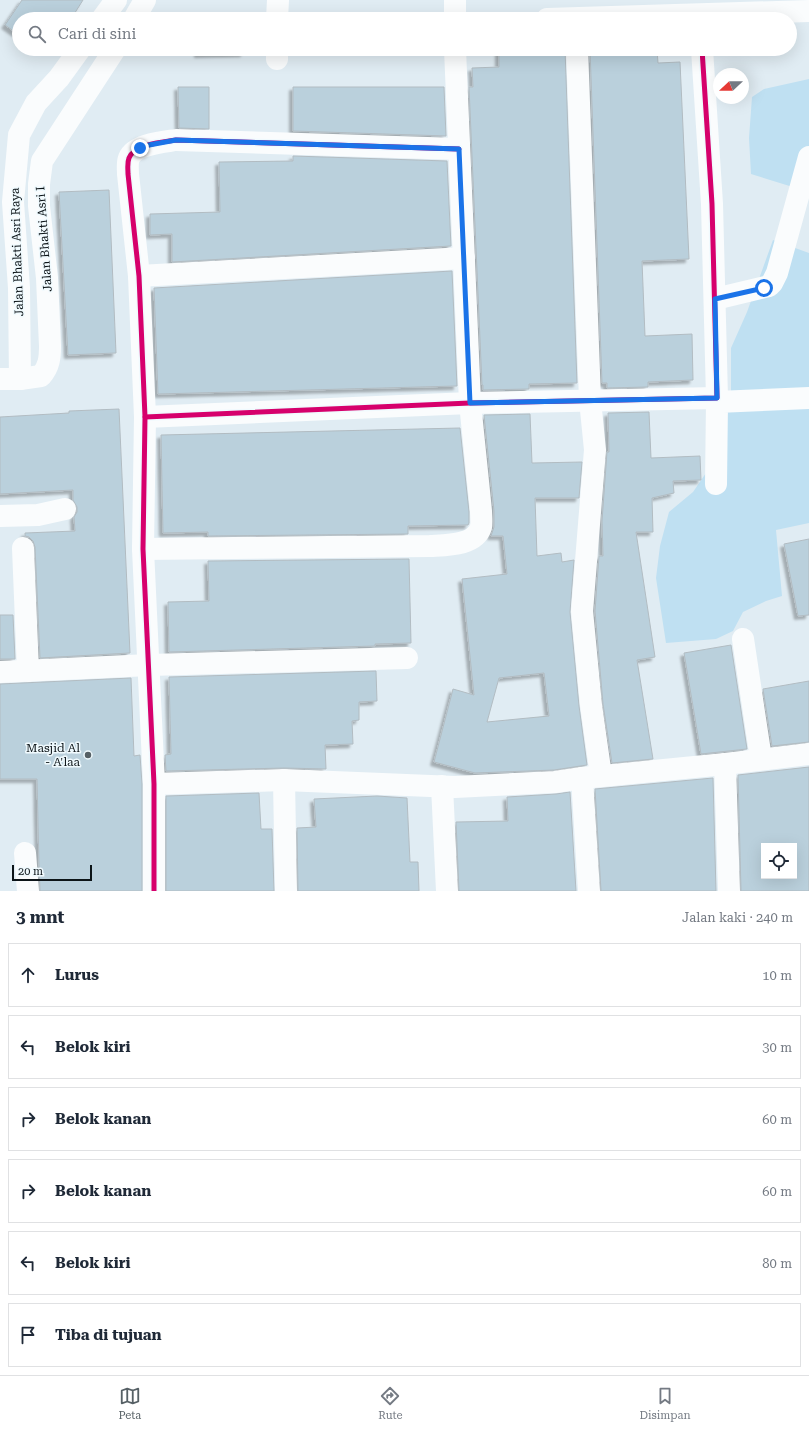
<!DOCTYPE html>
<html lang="id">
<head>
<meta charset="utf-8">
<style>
  :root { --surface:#fff; --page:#f2f2f3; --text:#1f2937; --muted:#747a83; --line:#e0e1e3; --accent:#566065 }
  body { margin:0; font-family:"Roboto Serif",serif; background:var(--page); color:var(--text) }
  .controls { position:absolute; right:12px; bottom:12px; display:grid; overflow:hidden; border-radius:0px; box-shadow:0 4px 16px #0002 }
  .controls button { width:36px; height:36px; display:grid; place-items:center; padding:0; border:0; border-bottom:1px solid var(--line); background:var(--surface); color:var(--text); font:20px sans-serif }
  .compass { position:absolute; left:713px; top:68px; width:36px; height:36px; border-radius:50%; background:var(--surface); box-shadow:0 4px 16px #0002; rotate:248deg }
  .scale { position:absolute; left:12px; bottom:10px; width:80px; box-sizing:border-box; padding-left:4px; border:2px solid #0c1418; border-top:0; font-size:11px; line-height:14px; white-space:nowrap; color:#0c1418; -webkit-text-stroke:3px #f0fafe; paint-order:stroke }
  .stop { position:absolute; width:12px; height:12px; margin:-9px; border:3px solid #1a73e8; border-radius:50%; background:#fff }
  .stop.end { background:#1a73e8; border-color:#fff; box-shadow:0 1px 4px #0008 }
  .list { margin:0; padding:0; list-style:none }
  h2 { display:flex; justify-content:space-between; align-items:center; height:52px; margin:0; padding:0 16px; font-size:17px }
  h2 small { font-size:13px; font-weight:400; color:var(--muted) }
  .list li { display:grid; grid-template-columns:26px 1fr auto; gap:12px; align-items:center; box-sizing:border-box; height:64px; margin:0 8px 8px; padding:0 8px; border:1px solid var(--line); border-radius:0px }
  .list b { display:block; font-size:15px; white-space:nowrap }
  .list em { font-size:13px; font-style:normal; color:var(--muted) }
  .icon { flex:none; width:22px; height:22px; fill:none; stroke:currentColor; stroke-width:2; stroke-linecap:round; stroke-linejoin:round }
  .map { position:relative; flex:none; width:809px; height:891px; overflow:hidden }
  .search { position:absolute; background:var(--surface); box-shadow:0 4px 16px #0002; left:12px; right:12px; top:12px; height:44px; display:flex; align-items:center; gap:10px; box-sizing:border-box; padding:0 14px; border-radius:22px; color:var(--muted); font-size:15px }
  .sheet { height:484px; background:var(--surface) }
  nav { display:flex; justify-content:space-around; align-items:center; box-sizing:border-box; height:56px; border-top:1px solid var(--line); background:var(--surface); font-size:11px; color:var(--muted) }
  nav a { display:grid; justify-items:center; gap:2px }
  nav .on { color:var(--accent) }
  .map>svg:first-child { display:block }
  .green { fill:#bfe0f2 }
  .building { fill:#bad0dc; stroke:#b2bcc2; fill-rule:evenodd; filter:url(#shadow) }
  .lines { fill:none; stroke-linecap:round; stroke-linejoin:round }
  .street { stroke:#fafcfd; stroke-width:22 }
  .cycleway-casing { stroke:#f0fafe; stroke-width:8 }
  .cycleway { stroke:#d6006c; stroke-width:5 }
  .route { stroke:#1a73e8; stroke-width:5 }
  .poi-dot { fill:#566065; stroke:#f0fafe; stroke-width:1.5 }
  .labels { text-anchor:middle; stroke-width:3; stroke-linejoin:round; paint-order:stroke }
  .street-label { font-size:12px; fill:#0c1418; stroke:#f0fafe }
  .poi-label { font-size:12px; fill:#0c1418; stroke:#f0fafe; text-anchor:end }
</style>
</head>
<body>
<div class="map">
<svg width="809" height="891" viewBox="0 0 809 891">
  <defs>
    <filter id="shadow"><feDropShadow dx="-3.5" dy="3.5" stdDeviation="1" flood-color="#0004"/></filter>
  </defs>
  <rect width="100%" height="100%" fill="#e0ecf3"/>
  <g class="green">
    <path d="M809,79V195L796,188L751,174L749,138L752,97L764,89Z"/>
    <path d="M773,240L809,253V523L776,530L782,596L766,601L743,612L733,631L716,639L666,643L656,578L660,546L669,512L693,492L719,454L731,397V348L747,312Z"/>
  </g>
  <g class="building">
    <path d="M22,0H83L71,19H19V35L5,25Z"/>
    <path d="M243,17V19H197V18Z"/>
    <path d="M198,49H244V53L198,54Z"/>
    <path d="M499,49H565L577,383L529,384V389L483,390V385H482L469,87H473L472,68L499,67Z"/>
    <path d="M590,49H657L658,63L680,62L689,259L642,261L645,336L692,334L693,380L648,382V387L607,388V383H602Z"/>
    <path d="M178,87H209V129L179,128Z"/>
    <path d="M293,87H444L446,136L293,131Z"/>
    <path d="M293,156L447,161L451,246L172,262V234L150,235V214L220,212L219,162L293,161Z"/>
    <path d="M109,190L116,353L68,355L59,192Z"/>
    <path d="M452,271L457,386L158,394L154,288Z"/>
    <path d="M119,409L130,653L40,658L35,547L33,541L29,537L25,536V533L75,531L74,517L77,512V507L73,500V490L0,494V417L69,413V411Z"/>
    <path d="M649,412L651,458L700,456L701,480L673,481L674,493L652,498L653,532H636L655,657L637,660L653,759L612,763L603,704L595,611L599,556H603L602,521L607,452H609L608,413Z"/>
    <path d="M530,414L532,463L582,462L579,498H535L537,556L561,553L562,562L574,560L570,612L579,706L587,765L554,770L475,773L434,762L453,689L474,695L462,579L507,574L503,536H491L494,527V511L484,415ZM544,673L549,716L487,722L499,678Z"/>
    <path d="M460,428L469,512V523L468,525L408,526V534L208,536V532L163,533L161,435Z"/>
    <path d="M809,539V615L798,616L784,544Z"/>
    <path d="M409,559L411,643L375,644V646L169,652L168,602L209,601L208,561Z"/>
    <path d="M0,615H13L15,659H0Z"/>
    <path d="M731,645L747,749L701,754L684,653Z"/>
    <path d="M376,671L377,701L359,702V720L352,721L353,744L325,745L326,769L284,768L166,771L165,755L171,754L169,677Z"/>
    <path d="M131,678L134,756L140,755L142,784V891H40L39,866L37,779H0V684Z"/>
    <path d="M809,681V742L772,746L763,689Z"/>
    <path d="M809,767V891H741L738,775ZM764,846H794V876H764Z"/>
    <path d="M713,778L716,891H601L595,789Z"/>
    <path d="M570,792L576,891H459L456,822L508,821L507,797L556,794Z"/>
    <path d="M259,793L261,829H272L274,891H166V796Z"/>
    <path d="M377,796L407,798L410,862H418L419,891H298L297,828L316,827L314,799Z"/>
  </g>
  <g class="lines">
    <g class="street">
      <path d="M102,19L116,0"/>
      <path d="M134,19L145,0"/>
      <path d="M277,19L278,0"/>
      <path d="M455,19V0"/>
      <path d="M547,19L809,11"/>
      <path d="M577,49L590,400L595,450L582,611L591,705L601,776"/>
      <path d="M277,59V49"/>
      <path d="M139,276L464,258"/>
      <path d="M715,299L769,286L772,283L777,273L809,157"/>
      <path d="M0,379H20L41,376C49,367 50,358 50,346L47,278L39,206V184L42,161L115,49"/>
      <path d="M20,379L19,288L13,202L19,135L36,103L59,78L80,49"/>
      <path d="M145,417L470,403L717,398L712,204L702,49"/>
      <path d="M716,484L717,402L809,398"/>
      <path d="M0,516L38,515L65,509"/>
      <path d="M23,548L28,671"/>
      <path d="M143,549L430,546C446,545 475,546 481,527C482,522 481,516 481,511L470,403L455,49"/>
      <path d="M743,639L761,759"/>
      <path d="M0,672L149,665L407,658"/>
      <path d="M725,764L729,891"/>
      <path d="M582,778L589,891"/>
      <path d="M284,780L286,891"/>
      <path d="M154,784L284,780L455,787L555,782L582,778L725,764L809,754"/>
      <path d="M442,786L447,891"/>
      <path d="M25,853L28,891"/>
      <path d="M154,891V784L143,549L145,417L139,276L128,174C128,169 127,163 129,158C135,144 163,142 176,140L459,149"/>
    </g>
    <defs>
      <g id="cycleway">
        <path d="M145,417L470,403L717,398L712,204L702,49"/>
        <path d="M154,891V784L143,549L145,417L139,276L128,174C128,169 127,163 129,158C135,144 163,142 176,140L459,149"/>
      </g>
    </defs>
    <use href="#cycleway" class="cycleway-casing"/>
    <use href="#cycleway" class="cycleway"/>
  </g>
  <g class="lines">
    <path class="route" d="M140,148L149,145L176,140L459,149L470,403L717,398L715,299L764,288"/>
  </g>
  <circle class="poi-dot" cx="88" cy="755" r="4"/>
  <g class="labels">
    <g class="street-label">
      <text transform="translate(44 239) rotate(-94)" y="4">Jalan Bhakti Asri I</text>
      <text transform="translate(17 252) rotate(-92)" y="4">Jalan Bhakti Asri Raya</text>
    </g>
    <g class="poi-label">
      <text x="80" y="752">Masjid Al<tspan x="80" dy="14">- A'laa</tspan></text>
    </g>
  </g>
</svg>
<div class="controls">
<button><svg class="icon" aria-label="locate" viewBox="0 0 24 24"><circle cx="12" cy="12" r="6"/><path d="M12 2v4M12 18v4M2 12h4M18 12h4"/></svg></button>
</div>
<svg class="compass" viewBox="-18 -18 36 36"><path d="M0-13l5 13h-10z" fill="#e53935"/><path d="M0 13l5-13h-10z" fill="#747a83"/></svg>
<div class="scale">20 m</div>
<div class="stop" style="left:764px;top:288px"></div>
<div class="stop end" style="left:140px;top:148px"></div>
<div class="search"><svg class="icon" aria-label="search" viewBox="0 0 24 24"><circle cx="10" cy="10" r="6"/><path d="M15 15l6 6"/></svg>Cari di sini</div>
</div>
<section class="sheet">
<h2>3 mnt<small>Jalan kaki · 240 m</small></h2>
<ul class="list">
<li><svg class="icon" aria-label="ahead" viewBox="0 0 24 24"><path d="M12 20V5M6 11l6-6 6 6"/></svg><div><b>Lurus</b></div><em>10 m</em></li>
<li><svg class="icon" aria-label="left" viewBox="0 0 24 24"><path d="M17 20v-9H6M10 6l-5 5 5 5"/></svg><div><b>Belok kiri</b></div><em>30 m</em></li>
<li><svg class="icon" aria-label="right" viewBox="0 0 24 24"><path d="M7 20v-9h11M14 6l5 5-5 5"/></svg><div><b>Belok kanan</b></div><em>60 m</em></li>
<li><svg class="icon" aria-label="right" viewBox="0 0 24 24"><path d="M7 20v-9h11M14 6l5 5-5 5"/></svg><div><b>Belok kanan</b></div><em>60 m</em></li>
<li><svg class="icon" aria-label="left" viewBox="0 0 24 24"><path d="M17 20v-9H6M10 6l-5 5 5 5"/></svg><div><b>Belok kiri</b></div><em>80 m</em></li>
<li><svg class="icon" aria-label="arrive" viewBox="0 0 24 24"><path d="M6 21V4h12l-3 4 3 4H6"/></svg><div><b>Tiba di tujuan</b></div></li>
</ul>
</section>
<nav>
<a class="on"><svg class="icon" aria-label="map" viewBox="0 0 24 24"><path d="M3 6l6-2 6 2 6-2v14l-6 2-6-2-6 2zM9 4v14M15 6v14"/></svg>Peta</a>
<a><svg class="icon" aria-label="directions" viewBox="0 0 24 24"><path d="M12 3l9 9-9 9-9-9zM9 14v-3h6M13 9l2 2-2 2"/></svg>Rute</a>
<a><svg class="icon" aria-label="saved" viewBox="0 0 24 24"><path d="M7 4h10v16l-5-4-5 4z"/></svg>Disimpan</a>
</nav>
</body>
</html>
